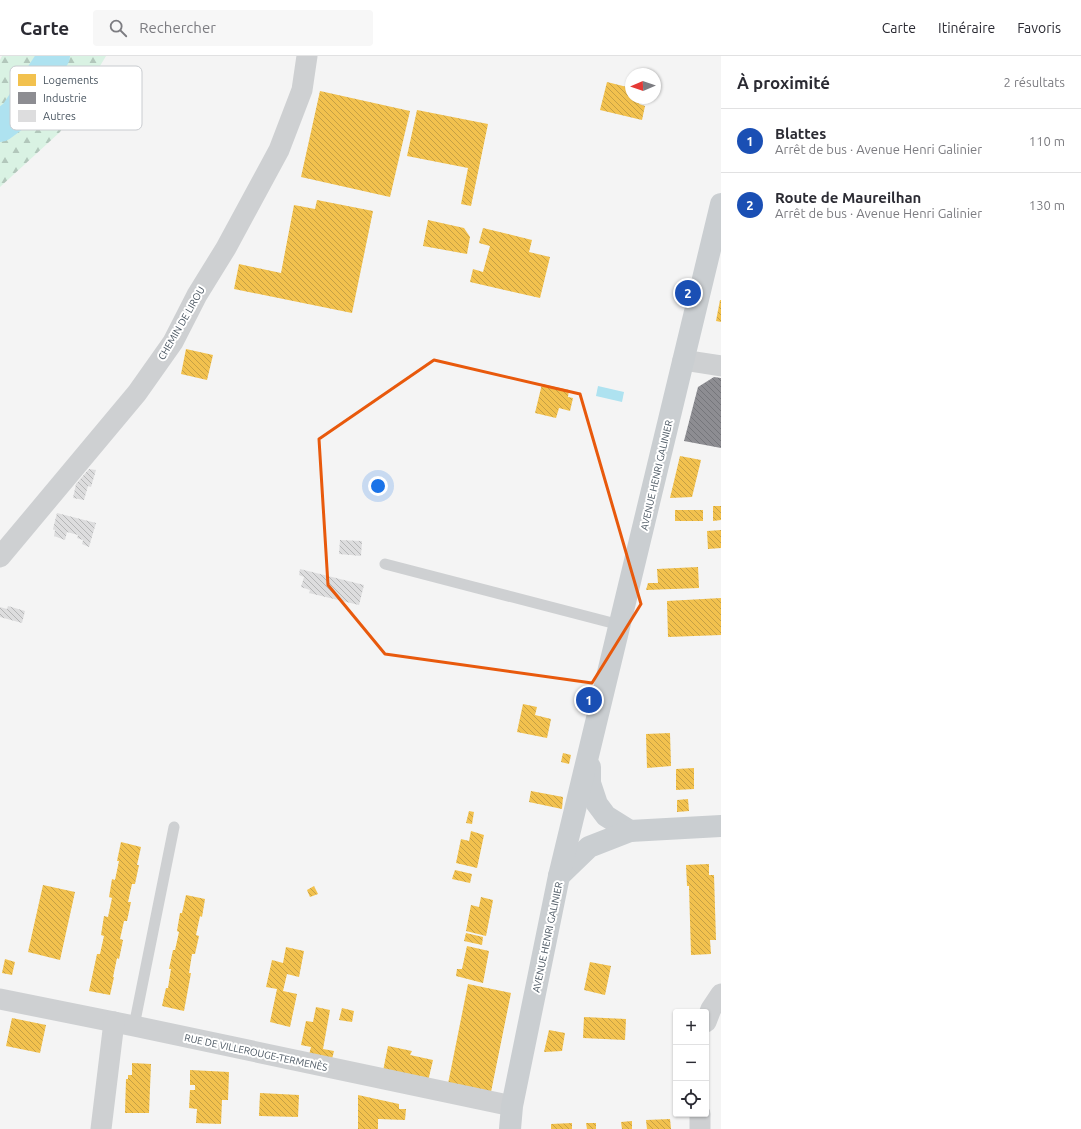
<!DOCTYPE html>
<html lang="fr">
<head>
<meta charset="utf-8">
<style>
  :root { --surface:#fff; --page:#f7f7f7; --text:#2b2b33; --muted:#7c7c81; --line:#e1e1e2; --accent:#db2777 }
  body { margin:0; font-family:Ubuntu,sans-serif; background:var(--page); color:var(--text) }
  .controls { position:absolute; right:12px; bottom:12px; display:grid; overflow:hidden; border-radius:4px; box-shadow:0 1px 3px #0004 }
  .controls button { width:36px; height:36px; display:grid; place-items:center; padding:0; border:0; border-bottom:1px solid var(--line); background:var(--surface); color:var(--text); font:20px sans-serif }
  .compass { position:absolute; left:625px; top:12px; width:36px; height:36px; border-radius:50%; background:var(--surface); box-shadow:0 1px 3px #0004; rotate:268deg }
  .you { position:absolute; left:378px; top:430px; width:14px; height:14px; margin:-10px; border:3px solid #fff; border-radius:50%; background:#1a73e8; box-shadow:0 0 0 6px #1a73e833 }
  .badge { display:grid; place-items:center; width:26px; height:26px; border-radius:50%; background:var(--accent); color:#fff; font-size:13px; font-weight:700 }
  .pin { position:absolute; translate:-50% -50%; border:2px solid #fff; box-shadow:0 1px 4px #0006 }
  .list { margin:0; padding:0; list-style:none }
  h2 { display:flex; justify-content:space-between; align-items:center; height:52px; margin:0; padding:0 16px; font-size:17px }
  h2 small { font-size:13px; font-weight:400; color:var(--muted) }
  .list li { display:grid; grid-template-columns:26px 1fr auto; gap:12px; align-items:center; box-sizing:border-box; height:64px; padding:0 16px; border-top:1px solid var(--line) }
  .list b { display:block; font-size:15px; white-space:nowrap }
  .list p { margin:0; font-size:13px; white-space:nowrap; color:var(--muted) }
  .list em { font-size:13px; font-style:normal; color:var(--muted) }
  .icon { flex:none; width:22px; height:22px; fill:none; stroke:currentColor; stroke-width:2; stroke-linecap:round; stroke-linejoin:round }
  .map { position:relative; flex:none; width:721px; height:1073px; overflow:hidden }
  header { display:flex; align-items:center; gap:24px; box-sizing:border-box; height:56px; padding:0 20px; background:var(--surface); border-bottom:1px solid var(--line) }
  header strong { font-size:19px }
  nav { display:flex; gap:22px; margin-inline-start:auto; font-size:14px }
  .search { width:280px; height:36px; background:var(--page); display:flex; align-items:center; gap:10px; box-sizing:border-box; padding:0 14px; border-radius:4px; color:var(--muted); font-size:15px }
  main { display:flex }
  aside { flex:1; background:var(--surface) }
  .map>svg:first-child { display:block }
  .forest { fill:url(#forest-firs) }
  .water { fill:#aee2f0 }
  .homes { fill:url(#homes-back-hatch) }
  .industry { fill:url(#industry-back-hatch) }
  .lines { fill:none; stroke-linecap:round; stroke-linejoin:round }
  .river { stroke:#aee2f0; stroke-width:32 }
  .building { fill:url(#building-back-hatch) }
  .service { stroke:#ced0d2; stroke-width:11 }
  .minor { stroke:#ced0d2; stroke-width:21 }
  .primary { stroke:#caced1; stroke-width:22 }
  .marked { fill:none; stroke:#e8590c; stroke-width:3; stroke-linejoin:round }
  .labels { text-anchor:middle; stroke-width:4; stroke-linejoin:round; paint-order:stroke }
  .street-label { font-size:10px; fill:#4a5661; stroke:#fff }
  .key { fill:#fff; stroke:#c9ccd0; stroke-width:1 }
  .key-label { font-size:11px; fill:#4a5661 }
</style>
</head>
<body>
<header>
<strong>Carte</strong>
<div class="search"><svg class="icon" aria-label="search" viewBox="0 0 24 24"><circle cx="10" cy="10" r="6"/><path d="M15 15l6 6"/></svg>Rechercher</div>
<nav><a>Carte</a><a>Itinéraire</a><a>Favoris</a></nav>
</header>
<main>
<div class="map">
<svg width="721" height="1073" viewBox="0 0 721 1073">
  <defs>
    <pattern id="forest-firs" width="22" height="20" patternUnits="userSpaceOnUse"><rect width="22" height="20" fill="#d9f2e3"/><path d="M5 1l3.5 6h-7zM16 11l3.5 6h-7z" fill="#b2c7bb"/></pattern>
    <pattern id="homes-back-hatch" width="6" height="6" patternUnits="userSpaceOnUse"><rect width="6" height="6" fill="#f2c14e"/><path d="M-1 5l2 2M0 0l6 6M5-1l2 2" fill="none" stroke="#c6a044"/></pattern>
    <pattern id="industry-back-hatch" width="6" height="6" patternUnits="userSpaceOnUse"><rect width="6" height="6" fill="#8d8d92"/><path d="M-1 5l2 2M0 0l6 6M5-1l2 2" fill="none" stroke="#75767b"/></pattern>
    <pattern id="building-back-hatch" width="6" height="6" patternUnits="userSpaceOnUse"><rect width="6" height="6" fill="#ddddde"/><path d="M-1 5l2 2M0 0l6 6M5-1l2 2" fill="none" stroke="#b5b6b7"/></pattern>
  </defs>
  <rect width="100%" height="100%" fill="#f4f4f4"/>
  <path class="forest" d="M2,0H106L60,76L0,131V4Z"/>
  <path class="water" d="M598,330L624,336L622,346L596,340Z"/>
  <g class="homes">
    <path d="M607,26L631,32V42H641L639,48L645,50L642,64L600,54Z"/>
    <path d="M320,35L410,55L390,141L301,121Z"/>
    <path d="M417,54L488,68L471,150L461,148L468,112L407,100Z"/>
    <path d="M317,144L373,155L352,257L234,233L239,208L281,217L294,149L315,153Z"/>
    <path d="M428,164L464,172L470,181L467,198L423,190Z"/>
    <path d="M483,172L532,184L529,196L550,201L540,242L470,226L473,213L483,216L490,190L479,187Z"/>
    <path d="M720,244H721V266L716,265Z"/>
    <path d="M186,293L213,299L207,324L181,318Z"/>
    <path d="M542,328L569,334L568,341L573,342L570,355L559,352L556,362L535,357Z"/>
    <path d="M680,400L701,404L692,441L670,442Z"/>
    <path d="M713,450H721V464L713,465Z"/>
    <rect x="675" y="454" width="28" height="11"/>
    <path d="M721,474V492L708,493L707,475Z"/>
    <path d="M698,511L699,532L646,534L648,527H658L657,513Z"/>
    <path d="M721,542V579L668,581L667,545Z"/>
    <path d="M523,648L537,651L535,659L551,663L547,682L517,676Z"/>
    <path d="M670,677L671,710L647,712L646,678Z"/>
    <path d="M563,697L571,699L569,708L561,706Z"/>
    <path d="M694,712V733L676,734V713Z"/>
    <path d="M531,735L563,741L562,753L529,746Z"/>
    <path d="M688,743L689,755L677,756V744Z"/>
    <path d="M469,755L474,756L472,768L466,767Z"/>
    <path d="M471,775L484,779L477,812L456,807L461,783L469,785Z"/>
    <path d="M121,786L141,791L137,809H139L135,828H132L128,846H131L127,865H124L120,883L123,884L119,903L117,902L113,921H114L110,939L89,935L97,898H100L104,880L101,879L104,860L108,861L112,842L109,841L112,823L115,824L119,805H117Z"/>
    <path d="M709,808V819H714L716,884H710L711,898L691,899L689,830H687L686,809Z"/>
    <path d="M455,814L472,818L470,827L452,823Z"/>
    <path d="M43,829L75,836L60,904L28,896Z"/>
    <path d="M314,830L318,838L310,841L307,834Z"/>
    <path d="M186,839L205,843L202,861L200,860L196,879L199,880L195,898H192L189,917H191L184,955L162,950L166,932H168L171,913H169L173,894H175L179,876L177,875L180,857H182Z"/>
    <path d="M481,841L493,844L486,880L466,875L471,849L479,851Z"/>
    <path d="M466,877L483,881L482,889L464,885Z"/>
    <path d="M467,890L489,895L483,927L456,920L457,913H462Z"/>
    <path d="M286,891L304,895L299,921L287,918L283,935L297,938L290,971L270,966L277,933L266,931L272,904L283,907Z"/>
    <path d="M5,903L15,906L12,919L2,917Z"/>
    <path d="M590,906L611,910L605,939L584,934Z"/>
    <path d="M468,928L511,937L491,1036L448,1028Z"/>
    <path d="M316,951L330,954L323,993L334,995L332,1003L309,999L311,991L301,989L306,965L313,966Z"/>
    <path d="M342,952L354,955L352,966L339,964Z"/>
    <path d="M584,961L626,963L625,984L583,982Z"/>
    <path d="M12,962L46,969L40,997L6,990Z"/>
    <path d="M549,974L565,977L562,995L544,996Z"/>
    <path d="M388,990L412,995L410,999L433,1004L428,1025L383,1015Z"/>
    <path d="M132,1007L151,1008L149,1057H125L126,1023H128V1019H132Z"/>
    <path d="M190,1014L229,1016L228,1044H222L221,1068L196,1067L197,1053L189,1052L190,1034H195V1029H190Z"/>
    <path d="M260,1037L299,1039L298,1061L259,1060Z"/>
    <path d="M358,1039L399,1048V1053H406L405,1064L378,1063V1073H358Z"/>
    <path d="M670,1063L671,1073H647L646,1064Z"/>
    <path d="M632,1065V1073H622L621,1066Z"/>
    <path d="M572,1067V1073H551V1068Z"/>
    <path d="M586,1067H596V1073H587Z"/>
  </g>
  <path class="industry" d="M714,321L721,322V392L684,385L698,331Z"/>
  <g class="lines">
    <path class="river" d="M0,70L15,59L54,0"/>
  </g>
  <g class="building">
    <path d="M89,413L96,414L91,431L88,430L84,444L73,442L76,428Z"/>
    <path d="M57,457L96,467L89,491L82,488L83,484L77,482L78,479L67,476L65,484L54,480L55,474L53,473Z"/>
    <path d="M340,484L362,485L361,500L339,498Z"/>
    <path d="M300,513L364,529L359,549L309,537L310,534L301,531L304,521L299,519Z"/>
    <path d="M8,550L25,555L22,567L0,561V551L7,553Z"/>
  </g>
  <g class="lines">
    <g class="service">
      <path d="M385,508L620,569"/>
      <path d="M134,970L174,771"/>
    </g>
    <g class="minor">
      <path d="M683,304L721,310"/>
      <path d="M0,501L137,337L173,286L197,239L226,192L279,94L302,34L307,0"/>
      <path d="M0,943L134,970L512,1050"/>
      <path d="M706,966L711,953L721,938"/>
      <path d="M700,1058V1073"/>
      <path d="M101,1073L114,966"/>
    </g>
    <g class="primary">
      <path d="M590,711V727L597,748L606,760L630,775"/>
      <path d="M559,820L589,791L630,775L721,770"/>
      <path d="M510,1073L512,1050L559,820L721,148"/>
    </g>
  </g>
  <path class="marked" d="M434,304L580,338L641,548L592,627L385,598L328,529L319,383Z"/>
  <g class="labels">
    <g class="street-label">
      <text transform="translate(181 267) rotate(-60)" y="4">CHEMIN DE LIROU</text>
      <text transform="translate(656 419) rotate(-77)" y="4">AVENUE HENRI GALINIER</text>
      <text transform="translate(547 881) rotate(-78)" y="4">AVENUE HENRI GALINIER</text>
      <text transform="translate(256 996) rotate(12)" y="4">RUE DE VILLEROUGE-TERMENÈS</text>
    </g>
  </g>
  <rect x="10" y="10" width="132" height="64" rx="6" class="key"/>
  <rect x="18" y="18" width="18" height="12" fill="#f2c14e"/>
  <rect x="18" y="36" width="18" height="12" fill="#8d8d92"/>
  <rect x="18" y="54" width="18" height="12" fill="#ddddde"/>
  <g class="key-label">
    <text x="43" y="28">Logements</text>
    <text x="43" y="46">Industrie</text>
    <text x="43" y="64">Autres</text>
  </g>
</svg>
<div class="controls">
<button>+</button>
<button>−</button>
<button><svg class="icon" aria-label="locate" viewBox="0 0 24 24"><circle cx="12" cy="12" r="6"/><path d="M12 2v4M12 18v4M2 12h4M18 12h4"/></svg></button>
</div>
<svg class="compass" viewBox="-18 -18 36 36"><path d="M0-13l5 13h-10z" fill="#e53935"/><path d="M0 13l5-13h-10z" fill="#7c7c81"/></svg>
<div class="you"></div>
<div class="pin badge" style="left:589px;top:644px;background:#1a4fb4">1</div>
<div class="pin badge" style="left:688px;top:237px;background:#1a4fb4">2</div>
</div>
<aside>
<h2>À proximité<small>2 résultats</small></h2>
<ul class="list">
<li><span class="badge" style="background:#1a4fb4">1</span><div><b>Blattes</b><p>Arrêt de bus · Avenue Henri Galinier</p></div><em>110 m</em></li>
<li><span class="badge" style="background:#1a4fb4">2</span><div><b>Route de Maureilhan</b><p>Arrêt de bus · Avenue Henri Galinier</p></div><em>130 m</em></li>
</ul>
</aside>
</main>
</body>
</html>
